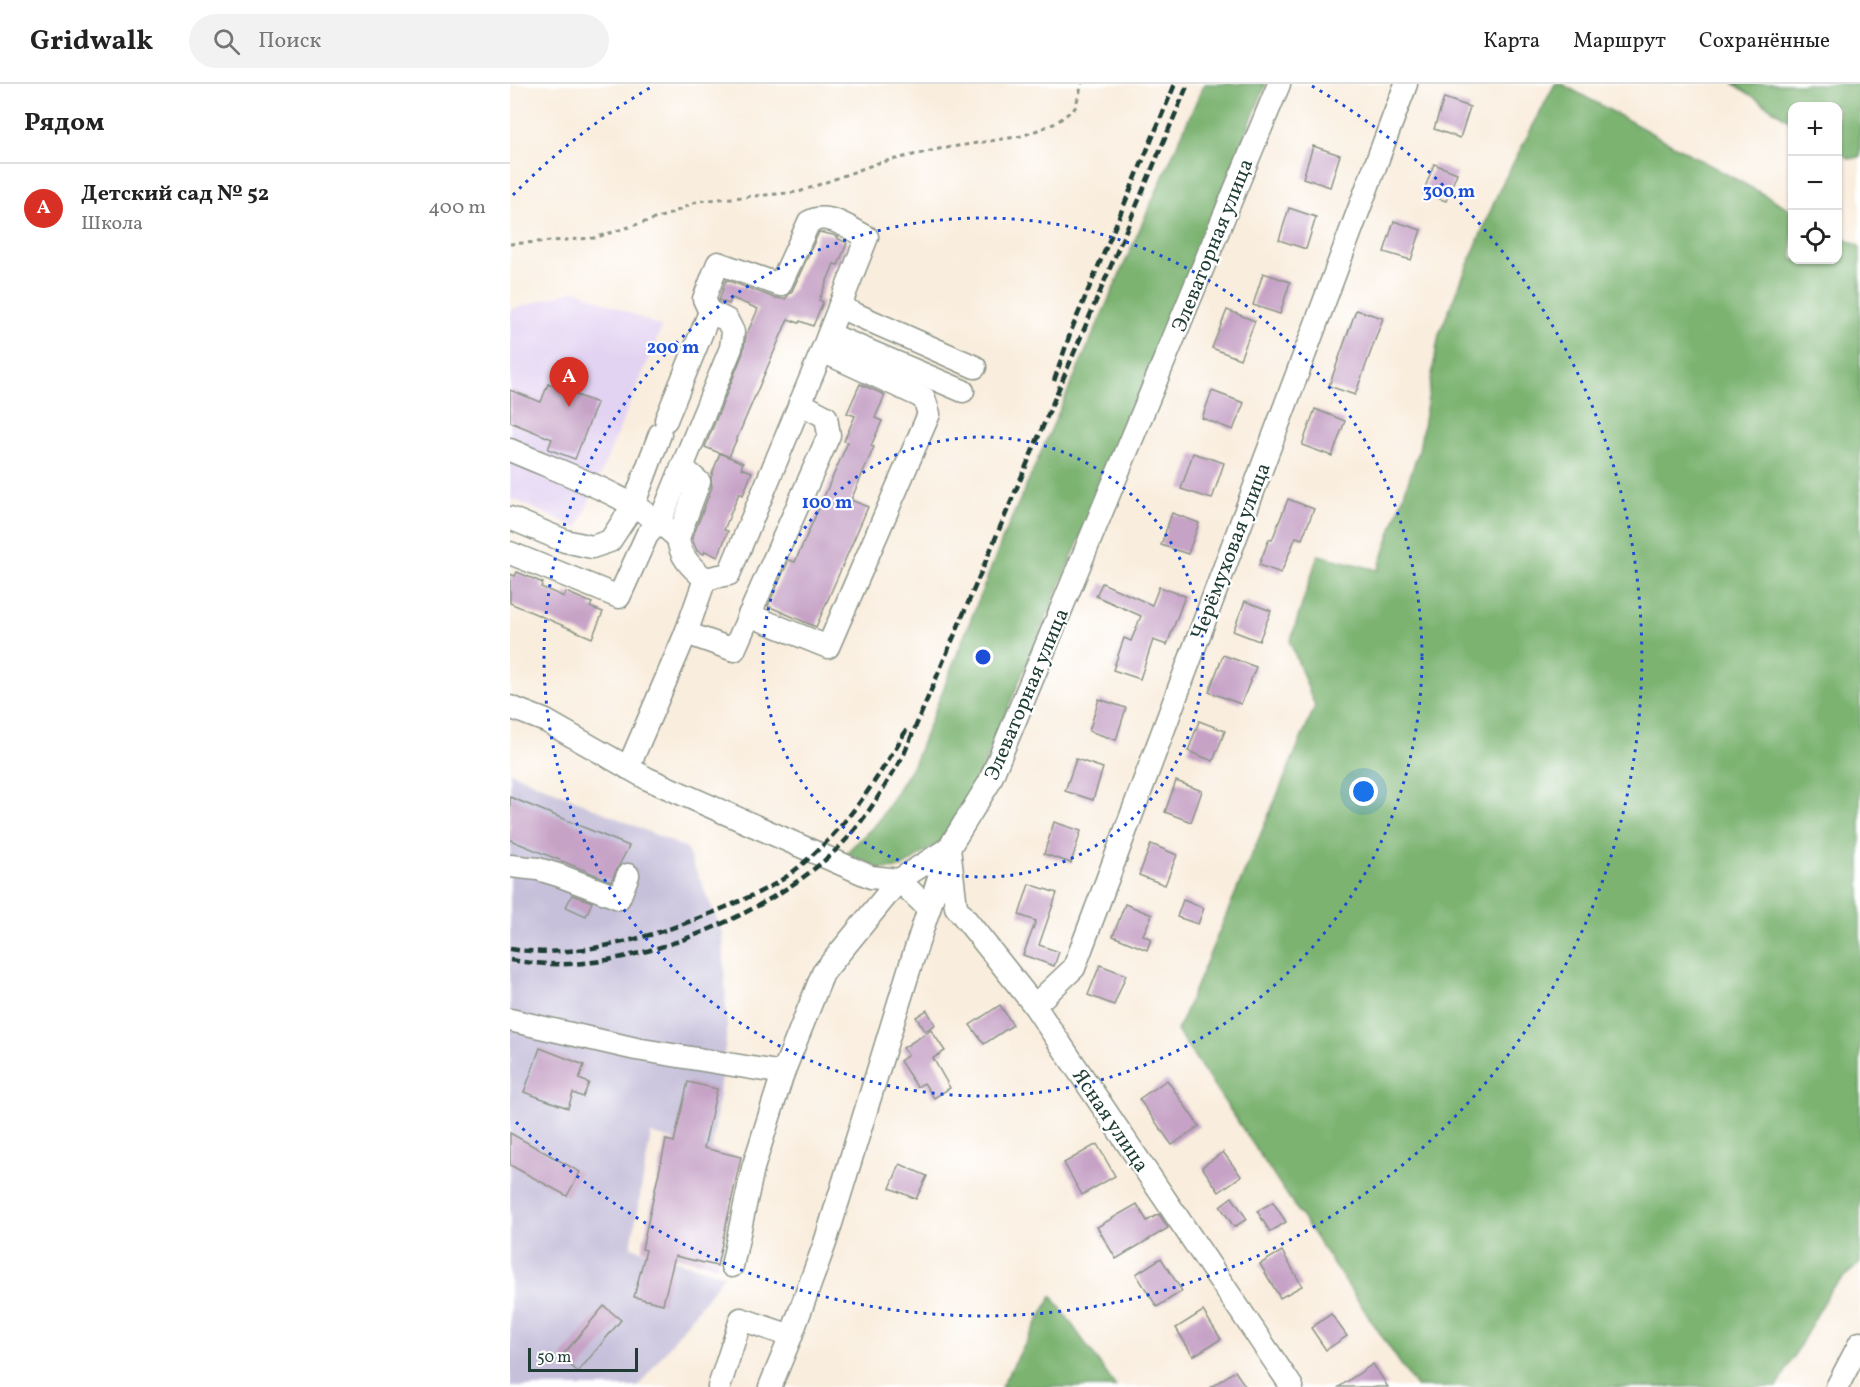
<!DOCTYPE html>
<html lang="ru">
<head>
<meta charset="utf-8">
<style>
  :root { --surface:#fff; --page:#f2f2f2; --text:#222; --muted:#767676; --line:#e0e0e0; --accent:#d93025 }
  body { margin:0; font-family:Vollkorn,serif; background:var(--page); color:var(--text) }
  .controls { position:absolute; right:18px; top:18px; display:grid; overflow:hidden; border-radius:12px; box-shadow:0 2px 4px #0004 }
  .controls button { width:54px; height:54px; display:grid; place-items:center; padding:0; border:0; border-bottom:2px solid var(--line); background:var(--surface); color:var(--text); font:30px sans-serif }
  .scale { position:absolute; left:18px; bottom:15px; width:110px; box-sizing:border-box; padding-left:6px; border:3px solid #1f3d34; border-top:0; font-size:16px; line-height:21px; white-space:nowrap; color:#1f3d34; -webkit-text-stroke:4px #fff; paint-order:stroke }
  .you { position:absolute; left:854px; top:708px; width:21px; height:21px; margin:-15px; border:4px solid #fff; border-radius:50%; background:#1a73e8; box-shadow:0 0 0 9px #1a73e833 }
  .badge { display:grid; place-items:center; width:39px; height:39px; border-radius:50%; background:var(--accent); color:#fff; font-size:20px; font-weight:700 }
  .pin { position:absolute; translate:-50% -50px; filter:drop-shadow(0 2px 3px #0008) }
  .pin::after { content:''; position:absolute; top:32px; width:21px; height:18px; background:inherit; clip-path:polygon(0 0,100% 0,50% 100%) }
  .list { margin:0; padding:0; list-style:none }
  h2 { display:flex; justify-content:space-between; align-items:center; height:78px; margin:0; padding:0 24px; font-size:26px }
  h2 small { font-size:20px; font-weight:400; color:var(--muted) }
  .list li { display:grid; grid-template-columns:39px 1fr auto; gap:18px; align-items:center; box-sizing:border-box; height:90px; padding:0 24px; border-top:2px solid var(--line) }
  .list b { display:block; font-size:22px; white-space:nowrap }
  .list p { margin:0; font-size:20px; white-space:nowrap; color:var(--muted) }
  .list em { font-size:20px; font-style:normal; color:var(--muted) }
  .icon { flex:none; width:33px; height:33px; fill:none; stroke:currentColor; stroke-width:2; stroke-linecap:round; stroke-linejoin:round }
  .map { position:relative; flex:none; width:1350px; height:1303px; overflow:hidden }
  header { display:flex; align-items:center; gap:36px; box-sizing:border-box; height:84px; padding:0 30px; background:var(--surface); border-bottom:2px solid var(--line) }
  header strong { font-size:28px }
  nav { display:flex; gap:33px; margin-inline-start:auto; font-size:21px }
  .search { width:420px; height:54px; background:var(--page); display:flex; align-items:center; gap:15px; box-sizing:border-box; padding:0 21px; border-radius:33px; color:var(--muted); font-size:22px }
  main { display:flex }
  aside { flex:1; background:var(--surface) }
  .map>svg:first-child { display:block }
  .built { fill:#e3d3f2 }
  .industrial { fill:#c6c0da }
  .forest { fill:#7cb371; stroke:#4e7852; stroke-width:1.5 }
  .building { fill:#c6a2c6 }
  .lines { fill:none; stroke-linecap:round; stroke-linejoin:round }
  .minor-casing { stroke:#8c9588; stroke-width:25 }
  .path { stroke:#8c9588; stroke-width:3; stroke-dasharray:4.5 4.5; stroke-linecap:butt }
  .minor { stroke:#fff; stroke-width:22 }
  .rail { stroke:#1f3d34; stroke-width:4.5; stroke-dasharray:9 4.5; stroke-linecap:butt }
  .ring { fill:none; stroke:#1d4ed8; stroke-width:3; stroke-dasharray:3 6 }
  .labels { text-anchor:middle; stroke-width:4.5; stroke-linejoin:round; paint-order:stroke }
  .street-label { font-size:21px; fill:#1f3d34; stroke:#fff }
  .centre { fill:#1d4ed8; stroke:#fff; stroke-width:3 }
  .ring-label { font-size:18px; text-anchor:middle; font-weight:bold; fill:#1d4ed8; stroke:#fff; stroke-width:4.5; stroke-linejoin:round; paint-order:stroke }
</style>
</head>
<body>
<header>
<strong>Gridwalk</strong>
<div class="search"><svg class="icon" aria-label="search" viewBox="0 0 24 24"><circle cx="10" cy="10" r="6"/><path d="M15 15l6 6"/></svg>Поиск</div>
<nav><a>Карта</a><a>Маршрут</a><a>Сохранённые</a></nav>
</header>
<main>
<aside>
<h2>Рядом<small></small></h2>
<ul class="list">
<li><span class="badge">A</span><div><b>Детский сад № 52</b><p>Школа</p></div><em>400 m</em></li>
</ul>
</aside>
<div class="map">
<svg width="1350" height="1303" viewBox="0 0 1350 1303">
  <rect width="100%" height="100%" fill="#fff"/>
  <filter id="ink" filterUnits="userSpaceOnUse"><feTurbulence type="fractalNoise" baseFrequency=".0167" numOctaves="2"/><feDisplacementMap in="SourceGraphic" scale="12" xChannelSelector="R" yChannelSelector="G"/><feConvolveMatrix kernelMatrix="1 2 1 2 8 2 1 2 1" color-interpolation-filters="sRGB"/></filter>
  <filter id="wash" filterUnits="userSpaceOnUse"><feTurbulence type="fractalNoise" baseFrequency=".008" numOctaves="4" result="noise"/><feDisplacementMap in="SourceGraphic" scale="24" xChannelSelector="R" yChannelSelector="G"/><feGaussianBlur stdDeviation="1.35" result="paint"/><feColorMatrix in="noise" values="0 0 0 0 0 0 0 0 0 0 0 0 0 0 0 0 0 1.4 0 .05"/><feComposite in="paint" operator="in"/></filter>
  <g filter="url(#wash)">
    <rect width="100%" height="100%" fill="#f9eddd"/>
    <path class="built" d="M66,206L152,243L68,444L0,414V226Z"/>
    <path class="industrial" d="M0,688L176,764L213,849L217,947L202,1066L141,1050L121,1163L214,1191L128,1303H0Z"/>
    <g class="forest">
      <path d="M694,0H756L581,428L467,697L431,757L391,784L371,785L336,769L368,738L404,679L493,454Z"/>
      <path d="M1045,0H1052L1282,126V176H1328V151L1350,163V1179L1321,1205L1267,1303H906L667,947L805,622L780,558L808,471L868,486L909,366L929,250L990,104Z"/>
      <path d="M1224,0H1350V73L1340,75L1328,67V22H1282V38Z"/>
      <path d="M542,1212L606,1303H491Z"/>
    </g>
    <g id="blocks">
      <g class="building">
        <path d="M934,14L960,23L950,54L924,45Z"/>
        <path d="M803,62L830,71L820,103L793,94Z"/>
        <path d="M924,80L947,89L936,117L913,109Z"/>
        <path d="M779,124L806,133L796,165L769,156Z"/>
        <path d="M884,137L911,146L901,176L874,168Z"/>
        <path d="M309,148L323,151L328,153L327,154L337,159L328,181L324,180L309,216L313,218L303,242L290,237L289,239L278,235L219,373L195,363L233,269L236,252L248,225L222,214L219,220L209,216L216,196L265,214L275,215L282,207Z"/>
        <path d="M753,189L780,198L770,230L743,221Z"/>
        <path d="M717,226L745,237L730,275L702,264Z"/>
        <path d="M846,226L873,234L845,311L819,302Z"/>
        <path d="M38,300L87,319L65,375L38,365L42,355L0,338V306L31,318Z"/>
        <path d="M350,300L375,311L365,334L372,337L361,362L364,363L341,416L358,423L306,543L258,522L279,476L285,478L338,358L334,357L345,332L337,329Z"/>
        <path d="M702,307L734,319L723,346L692,334Z"/>
        <path d="M805,325L835,337L822,372L792,361Z"/>
        <path d="M210,369L233,379L231,384L242,388L233,411L229,409L214,446L218,447L208,473L195,467L194,470L187,467L182,455L202,403L201,393Z"/>
        <path d="M683,369L714,379L702,415L671,405Z"/>
        <path d="M778,415L804,425L792,455L786,453L771,489L749,481L759,455L762,456Z"/>
        <path d="M662,429L689,439L678,470L651,461Z"/>
        <path d="M7,488L33,499L31,503L54,513L56,508L82,519L80,523L93,528L82,554L0,519V490L5,492Z"/>
        <path d="M592,499L642,521L649,503L675,512L657,561L643,556L630,595L603,586L614,554L621,557L631,532L586,512Z"/>
        <path d="M735,517L761,527L749,557L723,547Z"/>
        <path d="M713,571L746,583L731,620L699,608Z"/>
        <path d="M589,615L616,624L606,656L579,647Z"/>
        <path d="M689,637L715,647L703,677L678,667Z"/>
        <path d="M566,675L593,684L583,716L555,707Z"/>
        <path d="M666,697L692,707L681,738L655,728Z"/>
        <path d="M0,713L119,762L101,797L0,756Z"/>
        <path d="M544,738L571,747L561,779L534,770Z"/>
        <path d="M641,760L667,771L655,801L629,791Z"/>
        <path d="M519,800L547,809L529,861L549,868L544,882L513,871L526,837L509,831Z"/>
        <path d="M62,811L82,818L76,832L56,823Z"/>
        <path d="M673,816L694,824L688,840L667,833Z"/>
        <path d="M615,820L642,831L633,851L641,855L637,866L603,852Z"/>
        <path d="M590,881L616,891L604,921L578,911Z"/>
        <path d="M490,921L503,941L474,960L460,941Z"/>
        <path d="M417,926L425,941L415,947L406,933Z"/>
        <path d="M421,946L435,967L423,974L440,1004L424,1014L414,999L407,1003L390,977L398,971L393,964Z"/>
        <path d="M30,964L74,981L69,995L79,999L73,1013L63,1009L58,1024L14,1008Z"/>
        <path d="M657,996L689,1042L662,1061L629,1015Z"/>
        <path d="M178,998L207,1005L194,1064L231,1073L207,1182L165,1172L153,1220L124,1213L136,1166L132,1165L156,1056L164,1058Z"/>
        <path d="M0,1049L70,1088L57,1112L0,1081Z"/>
        <path d="M587,1060L605,1092L572,1111L554,1079Z"/>
        <path d="M713,1068L731,1092L709,1108L692,1083Z"/>
        <path d="M390,1080L417,1092L406,1115L380,1104Z"/>
        <path d="M722,1113L737,1135L724,1143L710,1122Z"/>
        <path d="M763,1118L776,1138L760,1148L747,1127Z"/>
        <path d="M627,1120L637,1137L649,1130L658,1144L606,1175L587,1143Z"/>
        <path d="M772,1167L792,1202L770,1214L750,1180Z"/>
        <path d="M651,1174L672,1207L647,1223L626,1190Z"/>
        <path d="M94,1222L111,1236L68,1288L51,1273Z"/>
        <path d="M693,1227L711,1255L683,1272L666,1244Z"/>
        <path d="M821,1230L837,1252L816,1266L801,1244Z"/>
        <path d="M863,1280L878,1303H829Z"/>
        <path d="M725,1287L736,1303H701Z"/>
      </g>
    </g>
  </g>
  <g filter="url(#ink)">
    <use href="#blocks" fill-opacity="0" stroke="#8c9588" stroke-width="1.5"/>
    <g class="lines">
      <defs>
        <g id="minor">
          <path d="M329,223L465,283"/>
          <path d="M319,250L453,307"/>
          <path d="M156,336L200,228"/>
          <path d="M0,366C57,391 122,411 168,454C170,473 181,483 195,495L219,490L312,267L357,153C339,144 317,127 299,138L270,201L208,179L194,215L200,228L217,236L223,248L221,264L150,437L137,451L109,513L0,469"/>
          <path d="M0,434L55,457L82,463L100,457L123,422L150,350"/>
          <path d="M168,454L189,398L172,383"/>
          <path d="M239,531L318,563L419,330L414,314L312,267"/>
          <path d="M176,549L224,566L319,351L316,333L290,319"/>
          <path d="M0,623L36,637L138,695L361,793L389,796L439,764L479,699L769,0"/>
          <path d="M118,684L176,549L195,495"/>
          <path d="M439,764L446,823L524,921L782,1303"/>
          <path d="M0,782L28,785L48,791L109,814L118,791"/>
          <path d="M524,921L529,917L564,884L896,0"/>
          <path d="M0,936L126,965L273,989L313,889L389,796L419,825"/>
          <path d="M222,1182L243,1084L273,989"/>
          <path d="M209,1303L231,1235L281,1252"/>
          <path d="M260,1303L281,1252L315,1159L399,886L436,772"/>
          <path d="M1327,1303L1350,1259"/>
        </g>
      </defs>
      <use href="#minor" class="minor-casing"/>
      <path class="path" d="M0,160L84,154L160,130L188,117L289,108L368,79L429,65L512,52L546,39L565,24L572,0"/>
      <use href="#minor" class="minor"/>
      <g class="rail">
        <path d="M544,297L561,247L665,0"/>
        <path d="M0,865C73,876 150,851 216,823C235,815 256,806 273,795C282,789 290,782 298,775C340,739 369,692 397,645"/>
        <path d="M0,876C20,879 39,881 59,880C149,877 283,819 342,749C362,725 378,697 394,670L678,0"/>
      </g>
    </g>
  </g>
  <g class="ring">
    <circle cx="473" cy="573" r="220"/>
    <circle cx="473" cy="573" r="439"/>
    <path d="M3 111A659 659 0 0 1 143 2M802 2A659 659 0 1 1 3 1035"/>
  </g>
  <g class="labels">
    <g class="street-label">
      <text transform="translate(702 161) rotate(-68)" y="7">Элеваторная улица</text>
      <text transform="translate(720 467) rotate(-69)" y="7">Черёмуховая улица</text>
      <text transform="translate(516 610) rotate(-67)" y="7">Элеваторная улица</text>
      <text transform="translate(601 1036) rotate(56)" y="7">Ясная улица</text>
    </g>
  </g>
  <circle cx="473" cy="573" r="9" class="centre"/>
  <g class="ring-label">
    <text x="939" y="113">300 m</text>
    <text x="163" y="269">200 m</text>
    <text x="317" y="424">100 m</text>
  </g>
</svg>
<div class="controls">
<button>+</button>
<button>−</button>
<button><svg class="icon" aria-label="locate" viewBox="0 0 24 24"><circle cx="12" cy="12" r="6"/><path d="M12 2v4M12 18v4M2 12h4M18 12h4"/></svg></button>
</div>
<div class="scale">50 m</div>
<div class="you"></div>
<div class="pin badge" style="left:59px;top:323px">A</div>
</div>
</main>
</body>
</html>
